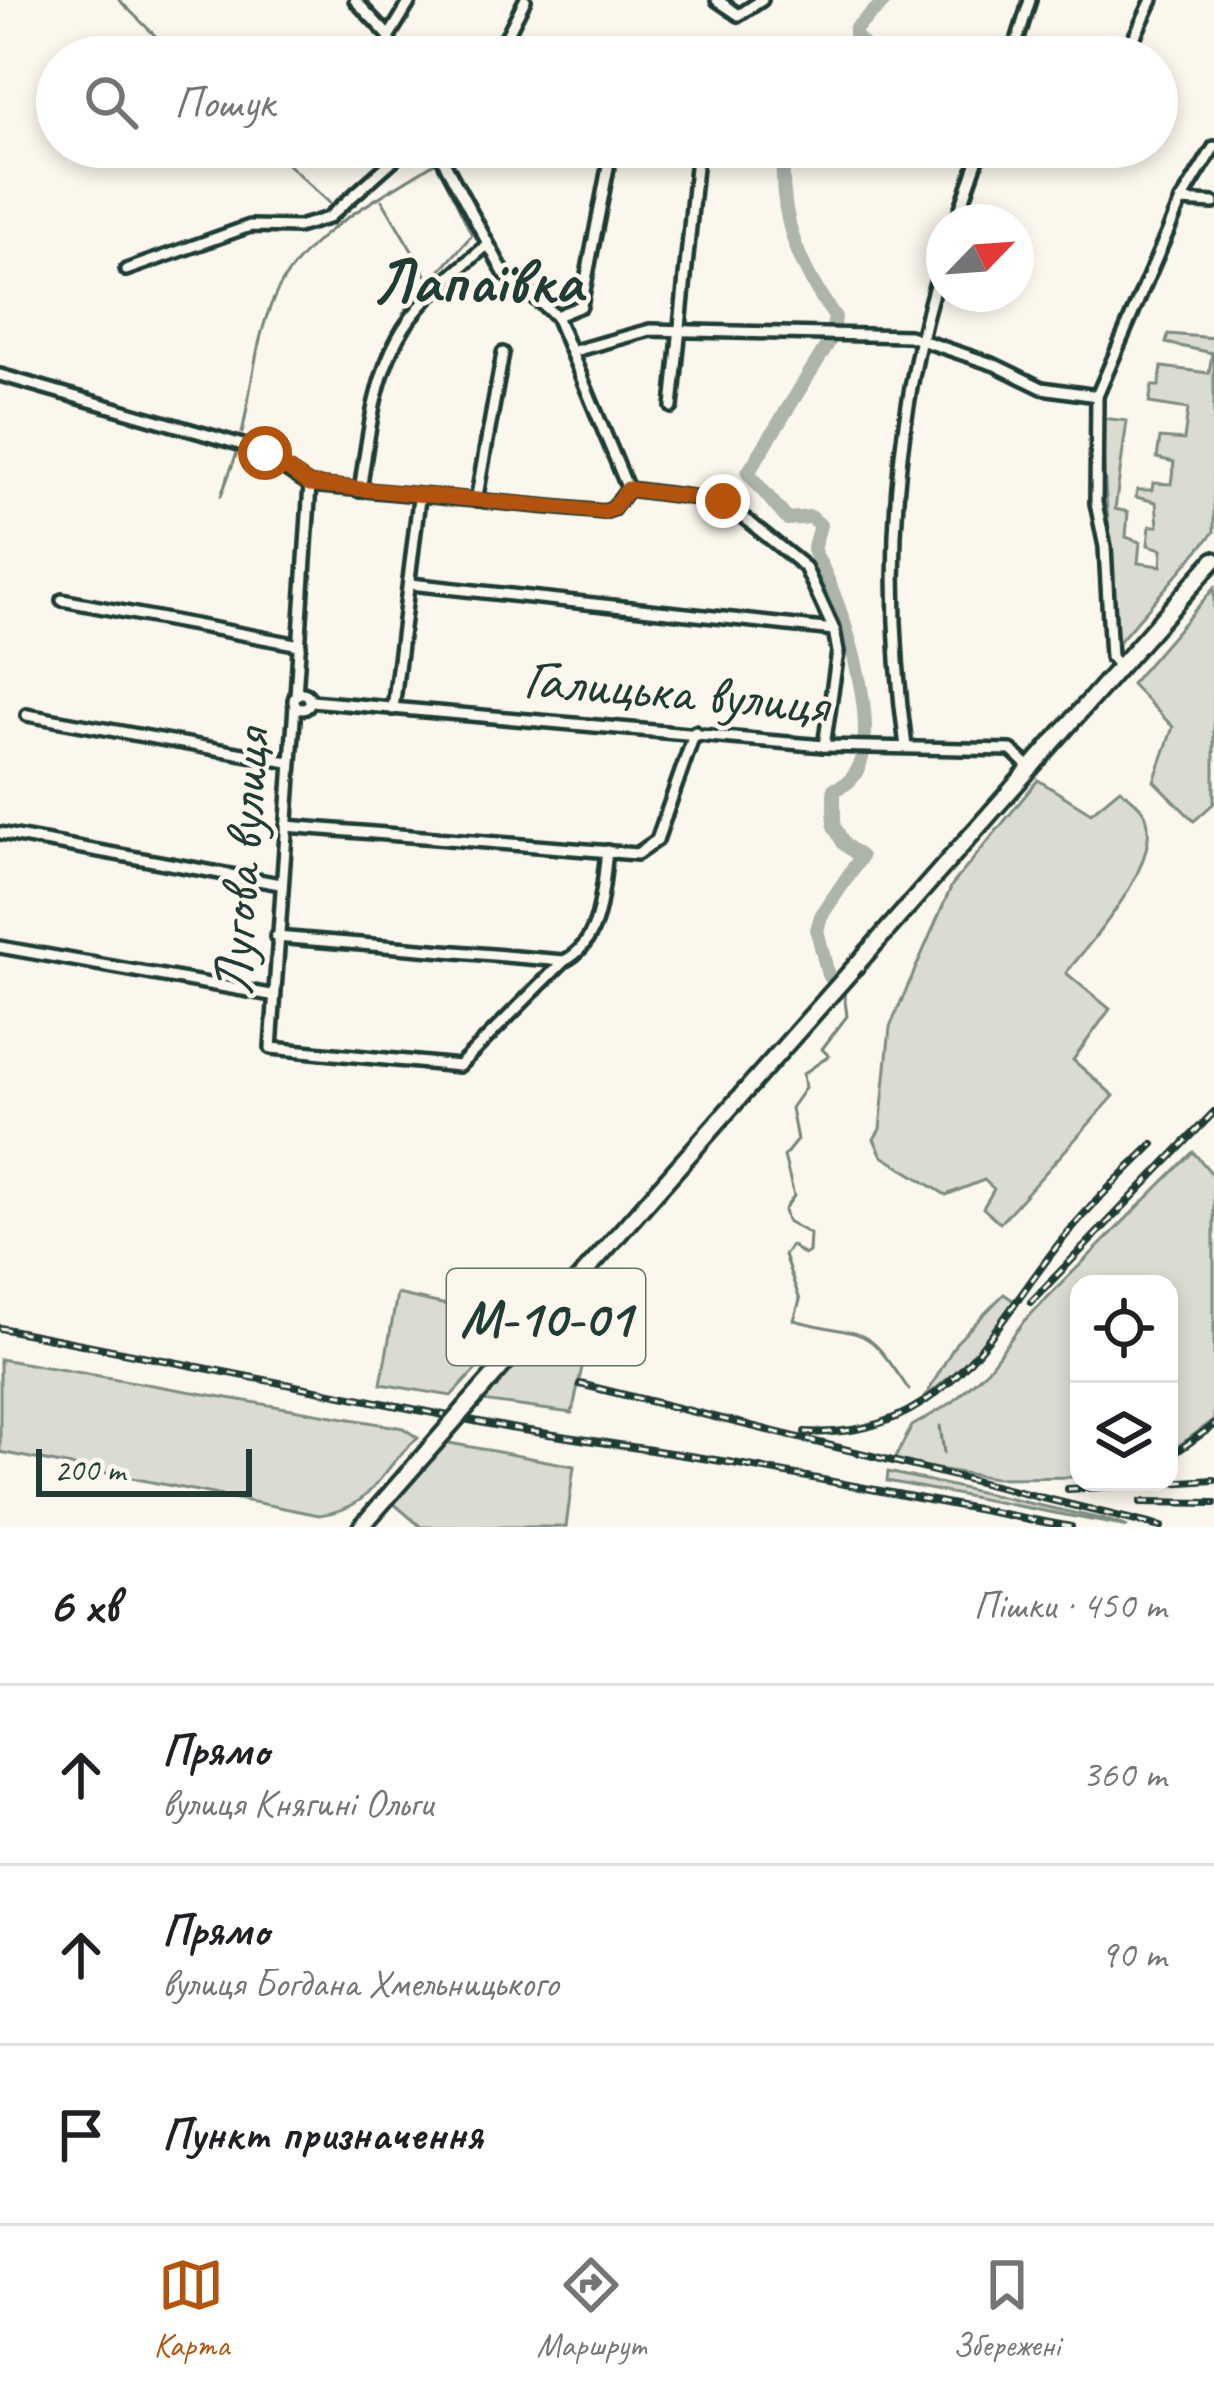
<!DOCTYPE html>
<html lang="uk">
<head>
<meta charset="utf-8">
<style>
  :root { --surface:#fff; --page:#f2f2f2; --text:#202124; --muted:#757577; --line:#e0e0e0; --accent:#b45309 }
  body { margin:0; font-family:Caveat,sans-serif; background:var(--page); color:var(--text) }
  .controls { position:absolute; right:36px; bottom:36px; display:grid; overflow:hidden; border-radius:24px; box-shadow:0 6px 18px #0003 }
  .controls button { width:108px; height:108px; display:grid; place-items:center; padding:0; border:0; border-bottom:3px solid var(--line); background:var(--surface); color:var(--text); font:60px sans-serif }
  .compass { position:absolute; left:926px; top:204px; width:108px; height:108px; border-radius:50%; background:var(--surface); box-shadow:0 6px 18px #0003; rotate:65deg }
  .scale { position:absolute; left:36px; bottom:30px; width:216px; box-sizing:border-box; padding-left:12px; border:6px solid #1f3d34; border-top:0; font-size:33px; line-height:42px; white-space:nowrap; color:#1f3d34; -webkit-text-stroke:9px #fbf7ec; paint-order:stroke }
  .stop { position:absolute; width:36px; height:36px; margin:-27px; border:9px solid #b45309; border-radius:50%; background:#fff }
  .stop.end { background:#b45309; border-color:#fff; box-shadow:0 3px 12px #0008 }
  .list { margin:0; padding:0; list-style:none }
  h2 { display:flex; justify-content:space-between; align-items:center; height:156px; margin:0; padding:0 48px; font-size:51px }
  h2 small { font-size:39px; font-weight:400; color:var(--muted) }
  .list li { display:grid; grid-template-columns:78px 1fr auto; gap:36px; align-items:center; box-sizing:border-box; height:180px; padding:0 48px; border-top:3px solid var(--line) }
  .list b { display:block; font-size:45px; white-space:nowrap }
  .list p { margin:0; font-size:39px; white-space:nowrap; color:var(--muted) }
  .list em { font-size:39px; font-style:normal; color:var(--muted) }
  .icon { flex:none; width:66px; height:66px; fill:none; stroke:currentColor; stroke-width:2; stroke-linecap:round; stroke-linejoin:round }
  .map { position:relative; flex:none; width:1214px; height:1527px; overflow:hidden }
  .search { position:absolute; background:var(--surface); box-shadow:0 6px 18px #0003; left:36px; right:36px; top:36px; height:132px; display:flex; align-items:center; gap:30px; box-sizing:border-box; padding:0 42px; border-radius:66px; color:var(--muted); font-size:45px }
  .sheet { height:696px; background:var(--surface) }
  nav { display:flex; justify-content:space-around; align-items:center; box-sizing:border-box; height:168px; border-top:3px solid var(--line); background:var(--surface); font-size:33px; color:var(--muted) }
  nav a { display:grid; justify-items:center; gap:6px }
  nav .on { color:var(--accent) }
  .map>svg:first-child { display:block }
  .green { fill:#dbdcd1; stroke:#7d8c82; stroke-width:3 }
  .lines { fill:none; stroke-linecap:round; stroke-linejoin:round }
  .stream { stroke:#74847b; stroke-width:3 }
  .river { stroke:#adb4aa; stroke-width:14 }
  .minor-casing { stroke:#1f3d34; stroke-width:18 }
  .highway-casing { stroke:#1f3d34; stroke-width:22 }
  .minor { stroke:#fbf7ec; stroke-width:9 }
  .highway { stroke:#fbf7ec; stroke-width:14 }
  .rail-casing { stroke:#1f3d34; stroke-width:8 }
  .rail { stroke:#fbf7ec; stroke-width:3; stroke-dasharray:9; stroke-linecap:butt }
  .highway-bridge-casing { stroke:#1f3d34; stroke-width:22; stroke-linecap:butt }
  .highway-bridge { stroke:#fbf7ec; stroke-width:14 }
  .route { stroke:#b45309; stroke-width:15 }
  .labels { text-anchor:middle; stroke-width:9; stroke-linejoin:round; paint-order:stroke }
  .shield { fill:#fbf7ec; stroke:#61756b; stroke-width:3 }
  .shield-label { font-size:54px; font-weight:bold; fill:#1f3d34 }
  .street-label { font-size:57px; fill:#1f3d34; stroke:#fbf7ec }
  .quarter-label { font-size:63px; font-weight:bold; fill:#1f3d34; stroke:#fbf7ec }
</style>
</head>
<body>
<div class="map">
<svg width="1214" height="1527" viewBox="0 0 1214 1527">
  <rect width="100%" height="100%" fill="#fbf7ec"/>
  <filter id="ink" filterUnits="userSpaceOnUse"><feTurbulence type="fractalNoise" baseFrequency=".00833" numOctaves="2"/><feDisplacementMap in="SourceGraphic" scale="24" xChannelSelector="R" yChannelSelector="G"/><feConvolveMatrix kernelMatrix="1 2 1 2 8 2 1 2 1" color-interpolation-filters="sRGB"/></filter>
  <g filter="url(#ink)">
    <g class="green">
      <path d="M1168,334L1214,338V532L1117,644C1115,568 1102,494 1103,418L1127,421L1115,509L1128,512L1126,537L1140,542L1138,563L1161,566L1162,549L1148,545L1150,526H1158L1156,502L1136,497L1137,490H1152L1153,483L1171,484L1174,462L1157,458L1160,438L1184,440L1188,409L1149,403L1152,386H1159L1162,367L1209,373L1212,353L1166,343Z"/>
      <path d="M1214,588V803L1194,821L1154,781L1173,727L1131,684Z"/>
      <path d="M1038,780L1091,813L1120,789C1129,797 1142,805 1146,816C1162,864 1094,938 1066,973L1110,1009L1073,1060L1114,1096L1000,1223L983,1208L994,1189L984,1180L946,1195L882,1156L874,1139L880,1129L890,1027L952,885Z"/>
      <path d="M1193,1152L1214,1176V1420L1169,1453V1284H1079V1477L995,1478L893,1462L912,1426L953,1402L988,1369L1024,1321Z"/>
      <path d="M579,1292L594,1300L575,1322L586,1349L572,1413L481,1401Z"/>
      <path d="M397,1294L487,1314L517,1315L513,1330L451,1396L381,1384Z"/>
      <path d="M1004,1294L1014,1301L981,1350L924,1399L956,1343Z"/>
      <path d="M0,1359L403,1428L418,1438C377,1470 377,1508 319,1515L0,1452Z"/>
      <path d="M444,1442L574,1466L566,1527H421L392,1502Z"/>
      <path d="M888,1472L1110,1521L1128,1527L887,1481Z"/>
    </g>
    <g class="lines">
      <g class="stream">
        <path d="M119,0L177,57"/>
        <path d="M269,147L334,207"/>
        <path d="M771,147H783"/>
        <path d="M788,147L798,155"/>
        <path d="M382,200L428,278"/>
        <path d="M403,313L472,235L438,164"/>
        <path d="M242,433C253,384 256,324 283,281C321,220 401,189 458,147"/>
        <path d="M221,496L238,450"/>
        <path d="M844,993L847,1016L822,1049L829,1056L803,1074L805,1088L791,1108L797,1140L784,1156L794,1196L784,1210L787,1221L810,1234L809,1252L804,1255L791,1245L784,1255L800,1300L794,1320C869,1340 862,1319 909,1390"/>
        <path d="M940,1426L944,1453"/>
      </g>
      <g class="river">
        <path d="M876,57L855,36V29L886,0"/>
        <path d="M821,147L783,158C780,220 799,267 835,317L833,328"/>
        <path d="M828,975L817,930L821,916L861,857L844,844L834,826V789C903,772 839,592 813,550L820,525L811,517L787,519L748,473L832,337"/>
      </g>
      <defs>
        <g id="minor">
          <path d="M355,0L389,36L393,57"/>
          <path d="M717,0L739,15L762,0"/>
          <path d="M389,36L411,0"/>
          <path d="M496,57L525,0"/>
          <path d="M1012,57L1030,0"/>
          <path d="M1125,57L1152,0"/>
          <path d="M436,147L504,273L556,316L628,489"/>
          <path d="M1181,201L1214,203"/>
          <path d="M956,222L982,147"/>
          <path d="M126,270L250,226L298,227L328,218L408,147"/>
          <path d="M556,316L581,306L612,147"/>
          <path d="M574,351L650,330L909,336L995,365L1042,388L1097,396"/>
          <path d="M0,375L253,448L310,485L604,512L613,509L628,489"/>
          <path d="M672,407L698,147"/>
          <path d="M628,489L723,501L805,567L834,630L838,652L824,746"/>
          <path d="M360,491C368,440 373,383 398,338C418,300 457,272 488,244"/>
          <path d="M476,501L503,353"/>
          <path d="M410,584L834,630"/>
          <path d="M62,600L300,645"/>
          <path d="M1119,666L1111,657L1105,547L1096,503L1097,396L1181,201L1214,147"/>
          <circle cx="302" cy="701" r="8"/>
          <path d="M296,695L310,485"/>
          <path d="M311,701L824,746L1011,750L1028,766"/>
          <path d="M295,705L271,1048L459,1066L564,961"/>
          <path d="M393,709L419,499"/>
          <path d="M27,715L288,762"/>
          <path d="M906,747C883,580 892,416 944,256"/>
          <path d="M286,826L637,854L657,840L695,732"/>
          <path d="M0,833L280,884"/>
          <path d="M276,937L564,961C603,942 602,888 607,851"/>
          <path d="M0,947L271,995"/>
        </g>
        <g id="highway">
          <path d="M467,1406L1214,560"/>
          <path d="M361,1527L426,1453"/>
        </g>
      </defs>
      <use href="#minor" class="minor-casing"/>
      <use href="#highway" class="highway-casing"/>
      <use href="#minor" class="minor"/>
      <use href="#highway" class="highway"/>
      <defs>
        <g id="rail">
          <path d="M1031,1302L1214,1112"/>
          <path d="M0,1328L510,1428L728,1462L1071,1527"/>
          <path d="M580,1384L1161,1527"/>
          <path d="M805,1432C941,1440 987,1336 1058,1245C1086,1209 1120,1177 1153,1144"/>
          <path d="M1169,1457L1214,1425"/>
          <path d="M1068,1489L1214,1480"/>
          <path d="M1141,1502L1214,1503"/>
        </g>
      </defs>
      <use href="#rail" class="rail-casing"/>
      <use href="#rail" class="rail"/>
      <defs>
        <path id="highway-bridge" d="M426,1453L467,1406"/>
      </defs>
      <use href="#highway-bridge" class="highway-bridge-casing"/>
      <use href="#highway-bridge" class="highway-bridge"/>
    </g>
  </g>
  <g class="lines" filter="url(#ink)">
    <path class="route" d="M265,453L310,484L604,512L613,509L628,489L723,501"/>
  </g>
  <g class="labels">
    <rect class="shield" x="447" y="1269" width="198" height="96" rx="9"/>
    <g class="shield-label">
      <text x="546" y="1336">М-10-01</text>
    </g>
    <g class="street-label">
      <text transform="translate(676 690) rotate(5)" y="20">Галицька вулиця</text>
      <text transform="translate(240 862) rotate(-86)" y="20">Лугова вулиця</text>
    </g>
    <g class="quarter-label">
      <text x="477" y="302">Лапаївка</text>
    </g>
  </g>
</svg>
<div class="controls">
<button><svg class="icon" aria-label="locate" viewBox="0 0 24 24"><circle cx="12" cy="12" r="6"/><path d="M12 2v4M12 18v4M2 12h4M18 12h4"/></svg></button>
<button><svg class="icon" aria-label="layers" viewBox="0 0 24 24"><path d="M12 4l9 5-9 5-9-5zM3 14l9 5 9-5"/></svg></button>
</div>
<svg class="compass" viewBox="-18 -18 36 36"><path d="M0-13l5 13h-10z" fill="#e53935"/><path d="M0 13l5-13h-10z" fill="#757577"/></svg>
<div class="scale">200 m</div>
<div class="stop" style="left:265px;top:453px"></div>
<div class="stop end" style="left:723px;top:501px"></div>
<div class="search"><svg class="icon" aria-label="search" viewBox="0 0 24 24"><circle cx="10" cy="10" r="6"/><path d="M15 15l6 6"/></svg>Пошук</div>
</div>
<section class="sheet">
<h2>6 хв<small>Пішки · 450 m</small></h2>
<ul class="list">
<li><svg class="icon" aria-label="ahead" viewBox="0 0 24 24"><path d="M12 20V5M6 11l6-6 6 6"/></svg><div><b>Прямо</b><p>вулиця Княгині Ольги</p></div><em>360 m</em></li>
<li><svg class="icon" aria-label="ahead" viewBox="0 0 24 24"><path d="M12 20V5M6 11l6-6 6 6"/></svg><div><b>Прямо</b><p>вулиця Богдана Хмельницького</p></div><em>90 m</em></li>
<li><svg class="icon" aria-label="arrive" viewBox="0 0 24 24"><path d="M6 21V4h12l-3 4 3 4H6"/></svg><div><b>Пункт призначення</b></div></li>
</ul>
</section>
<nav>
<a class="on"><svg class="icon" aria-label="map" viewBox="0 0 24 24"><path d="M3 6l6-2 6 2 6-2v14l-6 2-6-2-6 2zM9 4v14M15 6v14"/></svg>Карта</a>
<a><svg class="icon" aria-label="directions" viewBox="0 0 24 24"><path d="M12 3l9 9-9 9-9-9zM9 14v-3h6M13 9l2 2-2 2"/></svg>Маршрут</a>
<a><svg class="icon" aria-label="saved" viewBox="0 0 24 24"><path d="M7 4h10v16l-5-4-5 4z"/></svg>Збережені</a>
</nav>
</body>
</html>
